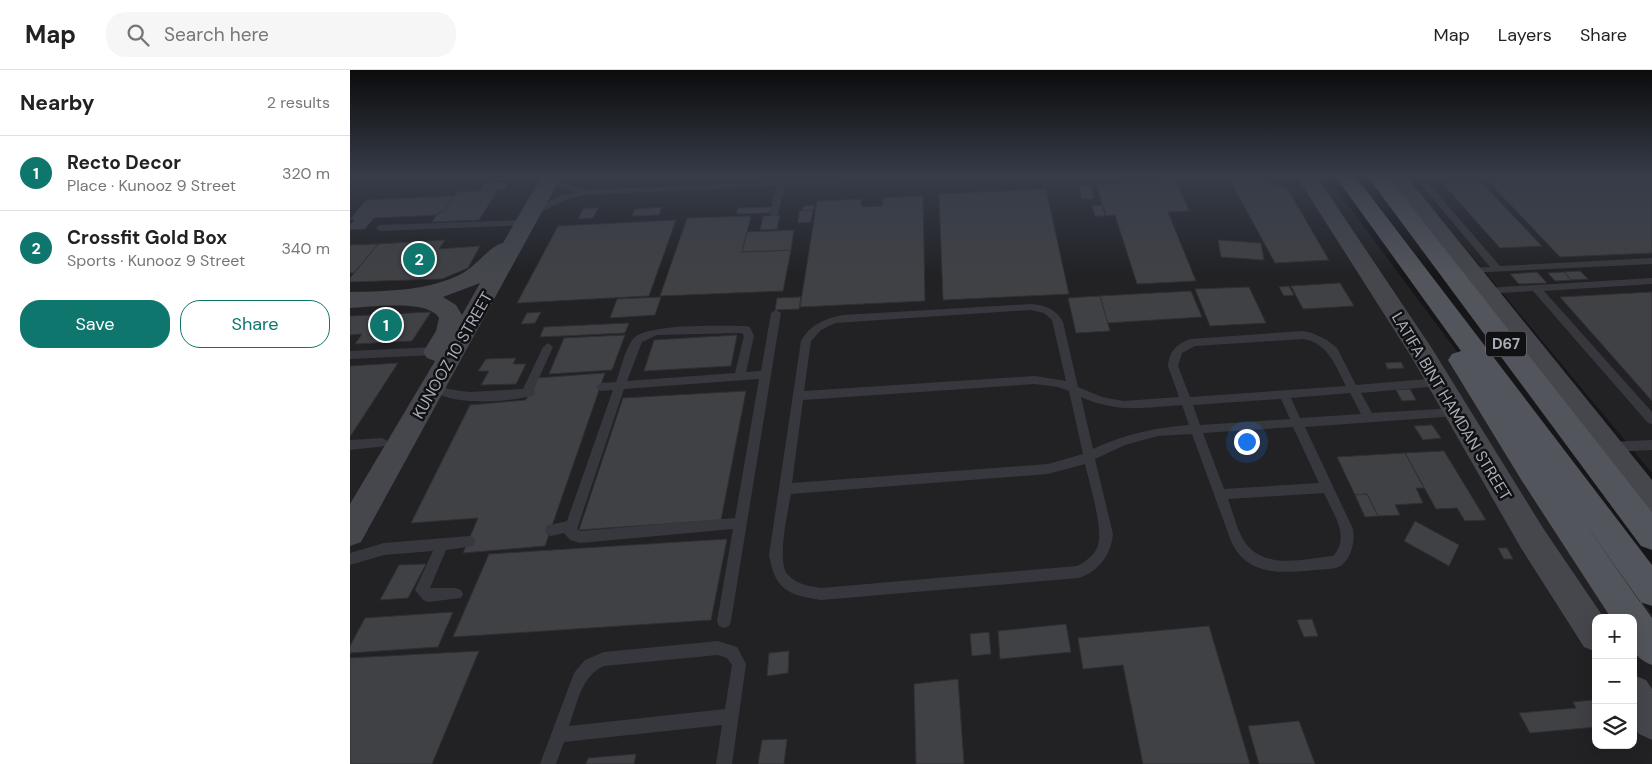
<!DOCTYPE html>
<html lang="en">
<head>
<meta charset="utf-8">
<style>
  :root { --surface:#fff; --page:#f6f6f6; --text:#222; --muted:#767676; --line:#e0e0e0; --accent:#0f766e }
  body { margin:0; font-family:"DM Sans",sans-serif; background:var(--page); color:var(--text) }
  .controls { position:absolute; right:15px; bottom:15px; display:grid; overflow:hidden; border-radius:10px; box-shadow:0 5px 20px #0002 }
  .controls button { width:45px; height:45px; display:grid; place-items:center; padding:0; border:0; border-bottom:1px solid var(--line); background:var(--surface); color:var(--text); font:25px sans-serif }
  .you { position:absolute; left:896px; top:371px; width:18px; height:18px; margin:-12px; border:4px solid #fff; border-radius:50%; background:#1a73e8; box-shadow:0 0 0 8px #1a73e833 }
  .badge { display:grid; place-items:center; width:32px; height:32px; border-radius:50%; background:var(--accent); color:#fff; font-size:16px; font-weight:700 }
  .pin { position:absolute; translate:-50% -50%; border:2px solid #fff; box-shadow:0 1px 5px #0006 }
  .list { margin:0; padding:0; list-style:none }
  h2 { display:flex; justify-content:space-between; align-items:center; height:65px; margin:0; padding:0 20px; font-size:21px }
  h2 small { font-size:16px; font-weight:400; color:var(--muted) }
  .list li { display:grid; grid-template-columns:32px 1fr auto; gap:15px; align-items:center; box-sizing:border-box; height:75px; padding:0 20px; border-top:1px solid var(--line) }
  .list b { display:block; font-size:19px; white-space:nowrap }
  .list p { margin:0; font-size:16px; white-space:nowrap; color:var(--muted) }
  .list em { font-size:16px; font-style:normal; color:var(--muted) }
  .actions { display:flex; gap:10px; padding:15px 20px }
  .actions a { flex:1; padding:11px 0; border:1px solid var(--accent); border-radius:20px; text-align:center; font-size:18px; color:var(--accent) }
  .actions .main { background:var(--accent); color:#fff }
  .icon { flex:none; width:28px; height:28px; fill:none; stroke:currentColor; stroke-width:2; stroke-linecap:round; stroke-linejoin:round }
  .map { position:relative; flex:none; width:1302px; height:694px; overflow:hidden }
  header { display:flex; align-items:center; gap:30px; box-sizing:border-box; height:70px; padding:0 25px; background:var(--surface); border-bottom:1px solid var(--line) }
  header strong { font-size:24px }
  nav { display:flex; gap:28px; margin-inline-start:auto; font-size:18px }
  .search { width:350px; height:45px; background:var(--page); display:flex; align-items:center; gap:12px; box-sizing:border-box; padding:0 18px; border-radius:20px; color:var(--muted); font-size:19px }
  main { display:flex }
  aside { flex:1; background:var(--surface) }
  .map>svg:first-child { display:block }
  .built { fill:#222225; fill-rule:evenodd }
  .building { fill:#404145; stroke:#303034 }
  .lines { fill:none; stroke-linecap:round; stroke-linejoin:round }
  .lane { fill:#37383d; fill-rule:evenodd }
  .secondary { fill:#45474d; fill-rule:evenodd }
  .primary { fill:#53555c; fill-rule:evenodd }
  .labels { text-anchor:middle; stroke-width:5; stroke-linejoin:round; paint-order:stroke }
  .shield { fill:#111113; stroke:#7b7e86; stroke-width:1 }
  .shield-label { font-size:15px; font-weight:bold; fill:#a8adb8 }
  .street-label { font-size:16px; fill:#a8adb8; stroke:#111113 }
</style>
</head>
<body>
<header>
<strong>Map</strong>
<div class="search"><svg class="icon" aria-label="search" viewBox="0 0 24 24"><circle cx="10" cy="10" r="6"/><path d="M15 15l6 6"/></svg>Search here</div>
<nav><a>Map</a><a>Layers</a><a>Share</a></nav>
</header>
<main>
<aside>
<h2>Nearby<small>2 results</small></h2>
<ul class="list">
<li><span class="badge">1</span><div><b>Recto Decor</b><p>Place · Kunooz 9 Street</p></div><em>320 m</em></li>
<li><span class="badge">2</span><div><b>Crossfit Gold Box</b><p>Sports · Kunooz 9 Street</p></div><em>340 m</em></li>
</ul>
<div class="actions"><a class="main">Save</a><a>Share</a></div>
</aside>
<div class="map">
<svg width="1302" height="694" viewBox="0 0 1302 694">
  <rect width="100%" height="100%" fill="#161618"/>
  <g class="built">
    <path d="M0,107H977L1302,544V694H0ZM1246,548H1283V675H1246Z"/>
    <path d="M1056,107H1302V403Z"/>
  </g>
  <g class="building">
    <path d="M235,107H295L238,109Z"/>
    <path d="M1208,107H1302V183L1210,187L1137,110Z"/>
    <path d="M910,108L937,118L979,190L925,193L880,110Z"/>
    <path d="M826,110L839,141L818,142L846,211L787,214L765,145L756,146L746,114Z"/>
    <path d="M1130,111L1192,176L1150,178L1092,113Z"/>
    <path d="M159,112L155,119L130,121L135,113Z"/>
    <path d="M729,116H741L744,129H732Z"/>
    <path d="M696,119L719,224L593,230L589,124Z"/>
    <path d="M148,120L129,150L82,152L88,143L93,142L107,122Z"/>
    <path d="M104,126L93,142L88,143L87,145L24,148L15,159L0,160V155L4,150L0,149L16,130Z"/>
    <path d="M573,126L575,231L450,237L467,131L511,129V137L532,136L533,128Z"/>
    <path d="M464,135V140L452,141L453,136Z"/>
    <path d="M752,135L755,146H745L742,136Z"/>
    <path d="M312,137L309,145L282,146L285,139Z"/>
    <path d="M422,137L420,143L386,144L388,138Z"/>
    <path d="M234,138H248L243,148L228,149Z"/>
    <path d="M463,140L461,152L448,153L449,141Z"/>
    <path d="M430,145L427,159L410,160L413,146Z"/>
    <path d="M401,146L392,182L441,180L433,221L310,226L337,148Z"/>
    <path d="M326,150L299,226L167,233L208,156Z"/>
    <path d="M444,160L441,180L392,182L397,162Z"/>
    <path d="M95,170L89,179L130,176L118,198L92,209L0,212V208L28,174Z"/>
    <path d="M868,170L911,173L914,190L871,187Z"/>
    <path d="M28,174L4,203H0V175Z"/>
    <path d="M1230,201L1238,209L1221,210L1214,202Z"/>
    <path d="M1187,202L1197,213L1169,214L1160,204Z"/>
    <path d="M1214,202L1221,210L1205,211L1198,203Z"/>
    <path d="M990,213L1004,236L953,239L941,216Z"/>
    <path d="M939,216L944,225L934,226L929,217Z"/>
    <path d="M899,217L916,253L860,256L845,219Z"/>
    <path d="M841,221L852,247L757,253L750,226Z"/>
    <path d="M1302,222V331L1210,227Z"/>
    <path d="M750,226L760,261L726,263L718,228Z"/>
    <path d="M311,227L305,245L260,248L267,229Z"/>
    <path d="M451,227L449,239L425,240L427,228Z"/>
    <path d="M81,242L62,271L5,274L12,264L0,265V246Z"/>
    <path d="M191,242L185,253L171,254L177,243Z"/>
    <path d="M279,253L275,263L190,267L194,257Z"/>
    <path d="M275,265L262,300L199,304L214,268Z"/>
    <path d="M387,265L381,296L294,301L304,270Z"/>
    <path d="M166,288L163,294H176L166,314L131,315L139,301H128L136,289Z"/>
    <path d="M1051,292L1054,298L1038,299L1035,293Z"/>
    <path d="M48,293L0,367V296Z"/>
    <path d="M255,303L195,476L113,483L128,448L61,453L120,335L176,330L186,308Z"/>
    <path d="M1060,319L1066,330L1052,331L1046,320Z"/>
    <path d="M396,321L371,450L229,460L273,328Z"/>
    <path d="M1082,355L1091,368L1073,370L1064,356Z"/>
    <path d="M1094,381L1136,450L1115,451L1107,438L1086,439L1055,383Z"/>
    <path d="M1055,383L1074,418H1066L1073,433L1045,435L1050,445L1028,446L1017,424L1005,425L987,387Z"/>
    <path d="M1017,424L1028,446L1015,447L1005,425Z"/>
    <path d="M1065,451L1109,475L1099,496L1054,471Z"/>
    <path d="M377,469L361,550L103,567L139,484Z"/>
    <path d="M1148,478H1157L1163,489H1154Z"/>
    <path d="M76,494L58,528L30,530L49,495Z"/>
    <path d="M103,542L88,577L0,583V576L15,548Z"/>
    <path d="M962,549L968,566L954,567L947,550Z"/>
    <path d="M716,554L721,582L650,589L648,561Z"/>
    <path d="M859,556L900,694H793L773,595L733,599L728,568Z"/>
    <path d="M639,562L641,584L622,586L620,564Z"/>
    <path d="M129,581L82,694H0V588Z"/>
    <path d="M439,581L438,603L417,606L419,583Z"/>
    <path d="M608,609L614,694H566L564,614Z"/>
    <path d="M1244,630L1246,657L1180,663L1169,643L1226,638L1223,632Z"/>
    <path d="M949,651L965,694H909L898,656Z"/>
    <path d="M437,669L434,694H408L412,670Z"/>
    <path d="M286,684L284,694H236L238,688Z"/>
  </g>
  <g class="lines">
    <g class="lane">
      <path d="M141,107H157C154,111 144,111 141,107Z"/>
      <path d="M199,107H208L215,113L237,120L522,107H575L571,109L435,116L428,144L424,147L420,144L426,116L234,125L215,130L186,145H180V141L209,126L227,122L209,117Z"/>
      <path d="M1065,107H1073L1150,196L1302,188V194L1117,203L1115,201L1120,198L1140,197Z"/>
      <path d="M176,150L179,151V155L30,161L26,158L30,155Z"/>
      <path d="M1302,208V214L1194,221L1302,342V354L1298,353L1183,221L1135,224L1130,221L1135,218Z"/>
      <path d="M681,234C695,235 706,239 713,252L728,317L752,327L773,331L829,327L818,296C819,281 827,274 840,269L953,261L962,263L977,270L987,278L1006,315L1089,308L1094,312L1089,316L1011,323L1022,343L1107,338L1113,342L1107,346L955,357L1003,459C1005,472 1002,486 992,495C986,500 974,499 966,500C933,503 897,507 881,471L842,364L808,366L775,375L745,389L763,464C761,485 749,501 729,508L471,530C438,525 425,520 419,485L451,271C461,254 474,249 493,245ZM681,240L694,243L702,250L716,311L685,306L454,321L461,271L471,260L485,253ZM953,269C978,273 985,295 996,316L840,327L828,296L832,283L845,276ZM685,314L708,317L719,321L733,384L698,394L442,413L453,330ZM1000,323L1011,344L950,348L941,328ZM731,327C767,343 794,338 832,335L839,355C803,358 776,364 743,379ZM931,329L940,349L850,355L843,335ZM943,357L969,413L874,419L853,363ZM735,394C739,412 755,463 747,478C743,486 735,492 727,496L471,518C459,516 448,515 438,505C426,493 438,441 441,424L698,404ZM974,423C983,444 1001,466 983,486C953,489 911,501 893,469C886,457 883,442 878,429Z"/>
      <path d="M426,240L431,243L381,551L379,556L374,558L369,556L367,551L383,459L230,473L220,470L214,463L201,466L196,464L195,460L196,456L217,451L263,320L251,321L246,317L251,313L266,312C271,299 274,281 283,269C296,253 374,256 396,256L400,257L404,266L396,302L411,301L421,243ZM392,263L394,266L385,303L277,311L292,272L307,265ZM409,309L385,448L230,461L227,459L274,319Z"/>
      <path d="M198,273L203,277L184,319L185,322L184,325C162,332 94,338 79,316L84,312L98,319L119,322L173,319L193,277Z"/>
      <path d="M86,277L91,281L86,285L0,289V281Z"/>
      <path d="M32,368L36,370L38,373L36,376L0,380V370Z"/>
      <path d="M1302,370V380L1260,382L1256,380L1254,377L1256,374L1260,372Z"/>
      <path d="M119,466L124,468L125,472L124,476L96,480L80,518H106L111,520L113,524L111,528L78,532L73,530L65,520L83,481L34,485L0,495V483L34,473Z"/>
      <path d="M368,571L387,577L396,594L382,694H366L372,655L214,672L206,694H190L224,603L235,590L254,582ZM368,585L377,588L382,595L375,639L219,656C227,634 231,606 254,596Z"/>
    </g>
    <g class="secondary">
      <path d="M191,107H211L11,472L0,476V434L85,291L77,288L73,282L86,261L89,248C79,229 19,237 0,238V222C38,221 79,221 113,203C127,195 141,175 153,173ZM130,213L112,245L106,235L93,227Z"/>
      <path d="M947,107H967L1081,277L1193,458L1254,548H1246V582L1234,577L1171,478L1062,288Z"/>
      <path d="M1037,107H1057L1302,410V445L1291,441Z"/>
      <path d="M1283,605L1296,610L1302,619V670L1289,664L1283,656Z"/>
    </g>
    <g class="primary">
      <path d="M986,107H1006L1302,495V536L1290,532L1231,448L1302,548V595C1277,585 1283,571 1283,548H1261L1172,411L1098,290L1102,284L1111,281Z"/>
      <path d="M1018,107H1038L1302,442V480L1291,476Z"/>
    </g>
  </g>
  <linearGradient id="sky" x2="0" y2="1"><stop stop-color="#0c0c0d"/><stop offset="0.52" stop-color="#363c48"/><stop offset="1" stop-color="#363c48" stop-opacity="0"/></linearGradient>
  <rect width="1302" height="204" fill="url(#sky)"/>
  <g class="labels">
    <rect class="shield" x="1136" y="261.5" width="40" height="25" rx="4"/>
    <g class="shield-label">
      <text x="1156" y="279">D67</text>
    </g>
    <g class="street-label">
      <text transform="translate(102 285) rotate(-60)" y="6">KUNOOZ 10 STREET</text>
      <text transform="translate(1102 336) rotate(59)" y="6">LATIFA BINT HAMDAN STREET</text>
    </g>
  </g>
</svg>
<div class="controls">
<button>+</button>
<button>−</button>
<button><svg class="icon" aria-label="layers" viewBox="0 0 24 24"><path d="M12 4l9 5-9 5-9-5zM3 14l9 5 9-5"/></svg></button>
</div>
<div class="you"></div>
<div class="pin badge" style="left:36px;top:255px">1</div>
<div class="pin badge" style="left:69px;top:189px">2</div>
</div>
</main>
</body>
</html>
